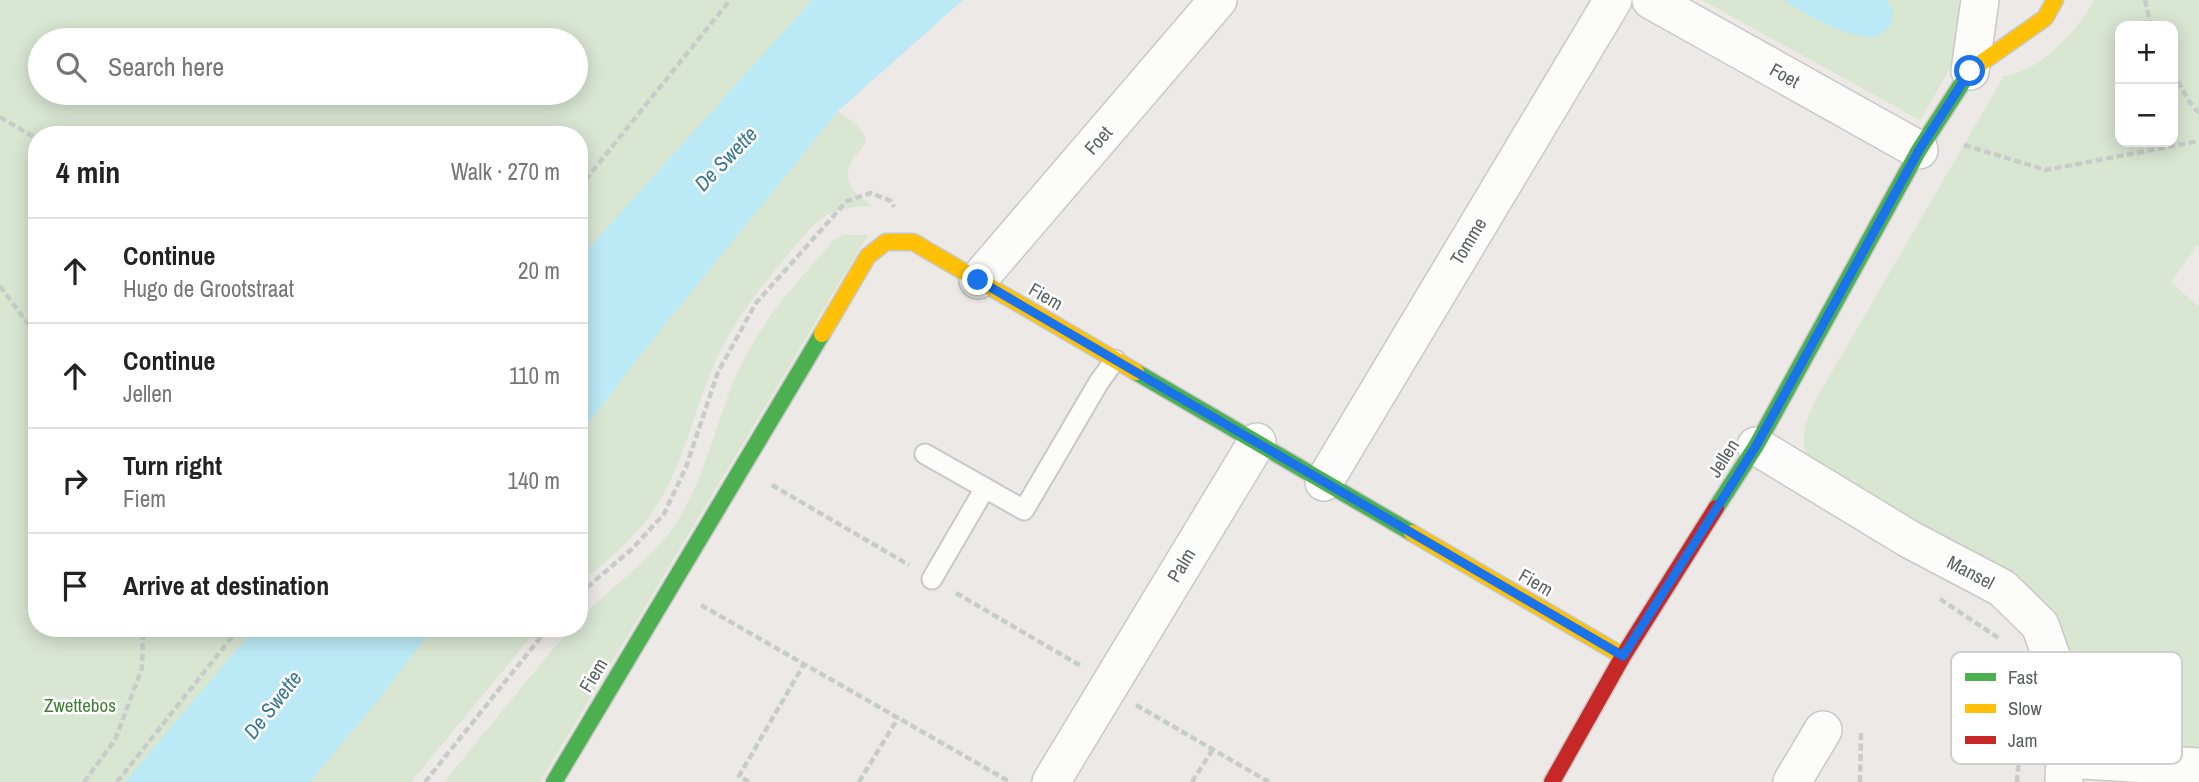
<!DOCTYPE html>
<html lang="en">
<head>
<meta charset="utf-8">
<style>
  :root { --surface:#fff; --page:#f6f6f6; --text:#222; --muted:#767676; --line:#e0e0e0 }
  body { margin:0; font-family:"Archivo Narrow",sans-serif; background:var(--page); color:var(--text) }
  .controls { position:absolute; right:21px; top:21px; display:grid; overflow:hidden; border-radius:14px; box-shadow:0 4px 18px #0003 }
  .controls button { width:63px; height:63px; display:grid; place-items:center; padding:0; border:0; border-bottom:2px solid var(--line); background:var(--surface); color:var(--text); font:35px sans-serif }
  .stop { position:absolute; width:21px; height:21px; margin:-16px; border:5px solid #1a73e8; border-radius:50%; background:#fff }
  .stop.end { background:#1a73e8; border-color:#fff; box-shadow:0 2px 7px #0008 }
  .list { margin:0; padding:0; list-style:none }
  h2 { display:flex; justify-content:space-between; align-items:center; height:91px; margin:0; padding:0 28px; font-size:30px }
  h2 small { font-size:23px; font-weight:400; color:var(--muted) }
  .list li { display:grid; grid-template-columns:46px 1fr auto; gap:21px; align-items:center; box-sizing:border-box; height:105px; padding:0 28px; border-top:2px solid var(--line) }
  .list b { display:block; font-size:26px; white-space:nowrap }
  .list p { margin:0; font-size:23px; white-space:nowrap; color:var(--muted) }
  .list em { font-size:23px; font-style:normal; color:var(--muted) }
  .icon { flex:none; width:38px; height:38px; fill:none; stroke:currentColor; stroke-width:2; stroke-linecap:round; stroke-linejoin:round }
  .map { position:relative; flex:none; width:2199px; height:782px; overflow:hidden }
  .search { position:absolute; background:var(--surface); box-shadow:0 4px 18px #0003; left:28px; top:28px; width:560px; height:77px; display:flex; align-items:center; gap:18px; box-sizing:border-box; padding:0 24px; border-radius:38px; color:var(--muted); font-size:26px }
  .panel { position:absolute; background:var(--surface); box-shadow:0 4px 18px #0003; left:28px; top:126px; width:560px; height:511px; border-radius:28px }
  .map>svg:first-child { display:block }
  .green { fill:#d9e6d2; fill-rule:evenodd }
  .water { fill:#bbe9f5 }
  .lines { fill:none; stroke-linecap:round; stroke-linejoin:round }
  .lane-casing { stroke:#c8c8c8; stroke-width:23 }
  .street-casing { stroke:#c8c8c8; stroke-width:40 }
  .fast-casing { stroke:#c8c8c7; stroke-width:19 }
  .slow-casing { stroke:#c8c8c7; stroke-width:19 }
  .jam-casing { stroke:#c8c8c7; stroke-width:19 }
  .path { stroke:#c7ccc9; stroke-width:4.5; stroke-dasharray:7 3.5; stroke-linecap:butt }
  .lane { stroke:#fcfcfb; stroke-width:19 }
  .street { stroke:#fcfcfb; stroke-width:37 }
  .fast { stroke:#4caf50; stroke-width:16 }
  .slow { stroke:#ffc107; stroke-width:16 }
  .jam { stroke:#c62828; stroke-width:16 }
  .route { stroke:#1a73e8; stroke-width:9 }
  .labels { text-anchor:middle; stroke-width:5; stroke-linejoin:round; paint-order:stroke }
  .street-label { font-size:19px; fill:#5c6163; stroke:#fff }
  .park-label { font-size:19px; fill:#437f37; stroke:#fff }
  .water-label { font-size:21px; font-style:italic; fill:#3b7993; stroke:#fff }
  .key { fill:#fff; stroke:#ced0d0; stroke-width:2 }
  .key-label { font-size:19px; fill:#5c6163 }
</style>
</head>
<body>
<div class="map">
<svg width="2199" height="782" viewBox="0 0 2199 782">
  <rect width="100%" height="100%" fill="#ece9e6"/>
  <g class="green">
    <path d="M0,0H812L579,259V135H37V628H277L156,782H0ZM40,40H576V93H40Z"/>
    <path d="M1702,0H1783L1817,20L1893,10L1887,0H1959L1957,50L1951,67L1920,120Z"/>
    <path d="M2095,0H2199V243L2171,282L2199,307V757L2094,747L2083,735L1996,569L1820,465C1817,462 1810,457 1807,453C1798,437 1809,415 1815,401L2004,76C2043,70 2075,33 2095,0ZM2120,26H2173V142H2120Z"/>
    <path d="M838,111C850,120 864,127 866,142C862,149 856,154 852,160C840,182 856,196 873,206C821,207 817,221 786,257C756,292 731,325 713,367C693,413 684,463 657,505C636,538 609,559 579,584V436L639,357Z"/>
    <path d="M844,235H868L540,782H444L553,649L572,628H579V620C612,585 655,559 680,517C706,473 716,424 735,378C759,323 796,283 835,239Z"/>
    <path d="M433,628H538L411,782H310L380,698Z"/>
  </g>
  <g class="water">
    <path d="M812,0H963L838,111L639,357L579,436V259Z"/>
    <path d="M1783,0H1887L1893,10L1891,26L1878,37C1843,38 1812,17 1783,0Z"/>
    <path d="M255,628H433L380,698L310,782H125Z"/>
  </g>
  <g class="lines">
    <defs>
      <g id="lane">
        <path d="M925,454L1024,510L1099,382L1115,360"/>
        <path d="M932,579L985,488"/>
      </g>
      <g id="street">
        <path d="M1651,0L1919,150"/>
        <path d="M1970,71L1980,0"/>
        <path d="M978,280L1218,0"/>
        <path d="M1756,446L1909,539L2002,588L2040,625L2059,678L2065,759L2064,782"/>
        <path d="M1324,482L1613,0"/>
        <path d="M2065,759L2199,767"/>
        <path d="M1051,782L1257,442"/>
        <path d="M1792,782L1823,730"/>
      </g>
      <g id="fast">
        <path d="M1136,372L1412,533"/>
        <path d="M1716,508L1756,446L1919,150L1970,71L1981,63"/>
        <path d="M554,782L822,334"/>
      </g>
      <g id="slow">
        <path d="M1981,63L2045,18L2055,0"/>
        <path d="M822,334L868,256L886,242H913L1136,372"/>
        <path d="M1412,533L1623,656"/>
      </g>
      <path id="jam" d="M1552,782L1623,656L1716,508"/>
    </defs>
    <use href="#lane" class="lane-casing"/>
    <use href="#street" class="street-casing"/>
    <use href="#fast" class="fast-casing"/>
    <use href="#slow" class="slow-casing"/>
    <use href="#jam" class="jam-casing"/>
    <g class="path">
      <path d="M2145,0L2151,26"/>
      <path d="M2173,72L2190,103L2199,113"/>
      <path d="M0,117L37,139"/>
      <path d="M1964,145L2046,170L2199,141"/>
      <path d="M579,188L730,0"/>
      <path d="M0,286L37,336"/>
      <path d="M772,485L909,565"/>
      <path d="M956,593L1081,666"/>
      <path d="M579,594L632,549L664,514L686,467L718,372L756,303L847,201L871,193L891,201L894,207"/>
      <path d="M1940,599L2000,639"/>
      <path d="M701,605L1010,782"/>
      <path d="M1136,705L1269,782"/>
      <path d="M84,782L115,740L142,668L143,628"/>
      <path d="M117,782L239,628"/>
      <path d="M425,782L548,628"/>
      <path d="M749,782L739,776L804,664"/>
      <path d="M859,782L898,718"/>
      <path d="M1192,782L1213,749"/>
      <path d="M1860,782L1861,733"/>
      <path d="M2017,782L2021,729L2030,730"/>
    </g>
    <use href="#lane" class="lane"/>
    <use href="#street" class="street"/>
    <use href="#fast" class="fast"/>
    <use href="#slow" class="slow"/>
    <use href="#jam" class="jam"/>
  </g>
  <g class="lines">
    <path class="route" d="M978,280L1623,656L1756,446L1919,150L1970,71"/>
  </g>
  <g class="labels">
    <g class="street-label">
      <text transform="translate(1785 75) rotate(29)" y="7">Foet</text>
      <text transform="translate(1098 140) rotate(-49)" y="7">Foet</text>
      <text transform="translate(1468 241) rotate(-59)" y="7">Tomme</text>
      <text transform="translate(1046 296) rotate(30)" y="7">Fiem</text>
      <text transform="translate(1723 458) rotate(-58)" y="7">Jellen</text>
      <text transform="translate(1181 565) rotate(-59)" y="7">Palm</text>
      <text transform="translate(1971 572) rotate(28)" y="7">Mansel</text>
      <text transform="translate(1536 582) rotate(30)" y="7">Fiem</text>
      <text transform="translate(593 675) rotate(-59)" y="7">Fiem</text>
    </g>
    <g class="park-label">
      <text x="80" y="712">Zwettebos</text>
    </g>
    <g class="water-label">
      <text transform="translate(726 159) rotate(-46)" y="7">De Swette</text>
      <text transform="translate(273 705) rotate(-52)" y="7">De Swette</text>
    </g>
  </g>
  <rect x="1951" y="652" width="231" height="112" rx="10" class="key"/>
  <rect x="1965" y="673" width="31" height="8" fill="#4caf50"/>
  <rect x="1965" y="704" width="31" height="9" fill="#ffc107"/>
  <rect x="1965" y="736" width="31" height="8" fill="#c62828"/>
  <g class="key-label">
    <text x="2008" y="684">Fast</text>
    <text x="2008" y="715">Slow</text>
    <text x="2008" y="747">Jam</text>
  </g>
</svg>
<div class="controls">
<button>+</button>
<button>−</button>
</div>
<div class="stop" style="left:1970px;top:71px"></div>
<div class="stop end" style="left:978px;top:280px"></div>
<div class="search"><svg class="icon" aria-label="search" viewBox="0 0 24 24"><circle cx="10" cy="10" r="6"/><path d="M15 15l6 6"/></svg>Search here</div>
<section class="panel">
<h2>4 min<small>Walk · 270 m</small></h2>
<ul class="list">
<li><svg class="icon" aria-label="ahead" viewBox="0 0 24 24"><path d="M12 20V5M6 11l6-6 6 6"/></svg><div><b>Continue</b><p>Hugo de Grootstraat</p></div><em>20 m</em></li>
<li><svg class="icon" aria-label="ahead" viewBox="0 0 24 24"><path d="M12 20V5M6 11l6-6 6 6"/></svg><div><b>Continue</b><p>Jellen</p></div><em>110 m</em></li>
<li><svg class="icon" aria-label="right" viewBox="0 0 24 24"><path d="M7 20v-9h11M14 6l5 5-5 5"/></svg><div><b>Turn right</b><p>Fiem</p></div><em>140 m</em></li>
<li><svg class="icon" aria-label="arrive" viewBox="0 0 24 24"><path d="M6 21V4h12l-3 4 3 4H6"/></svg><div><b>Arrive at destination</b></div></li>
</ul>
</section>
</div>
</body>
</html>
